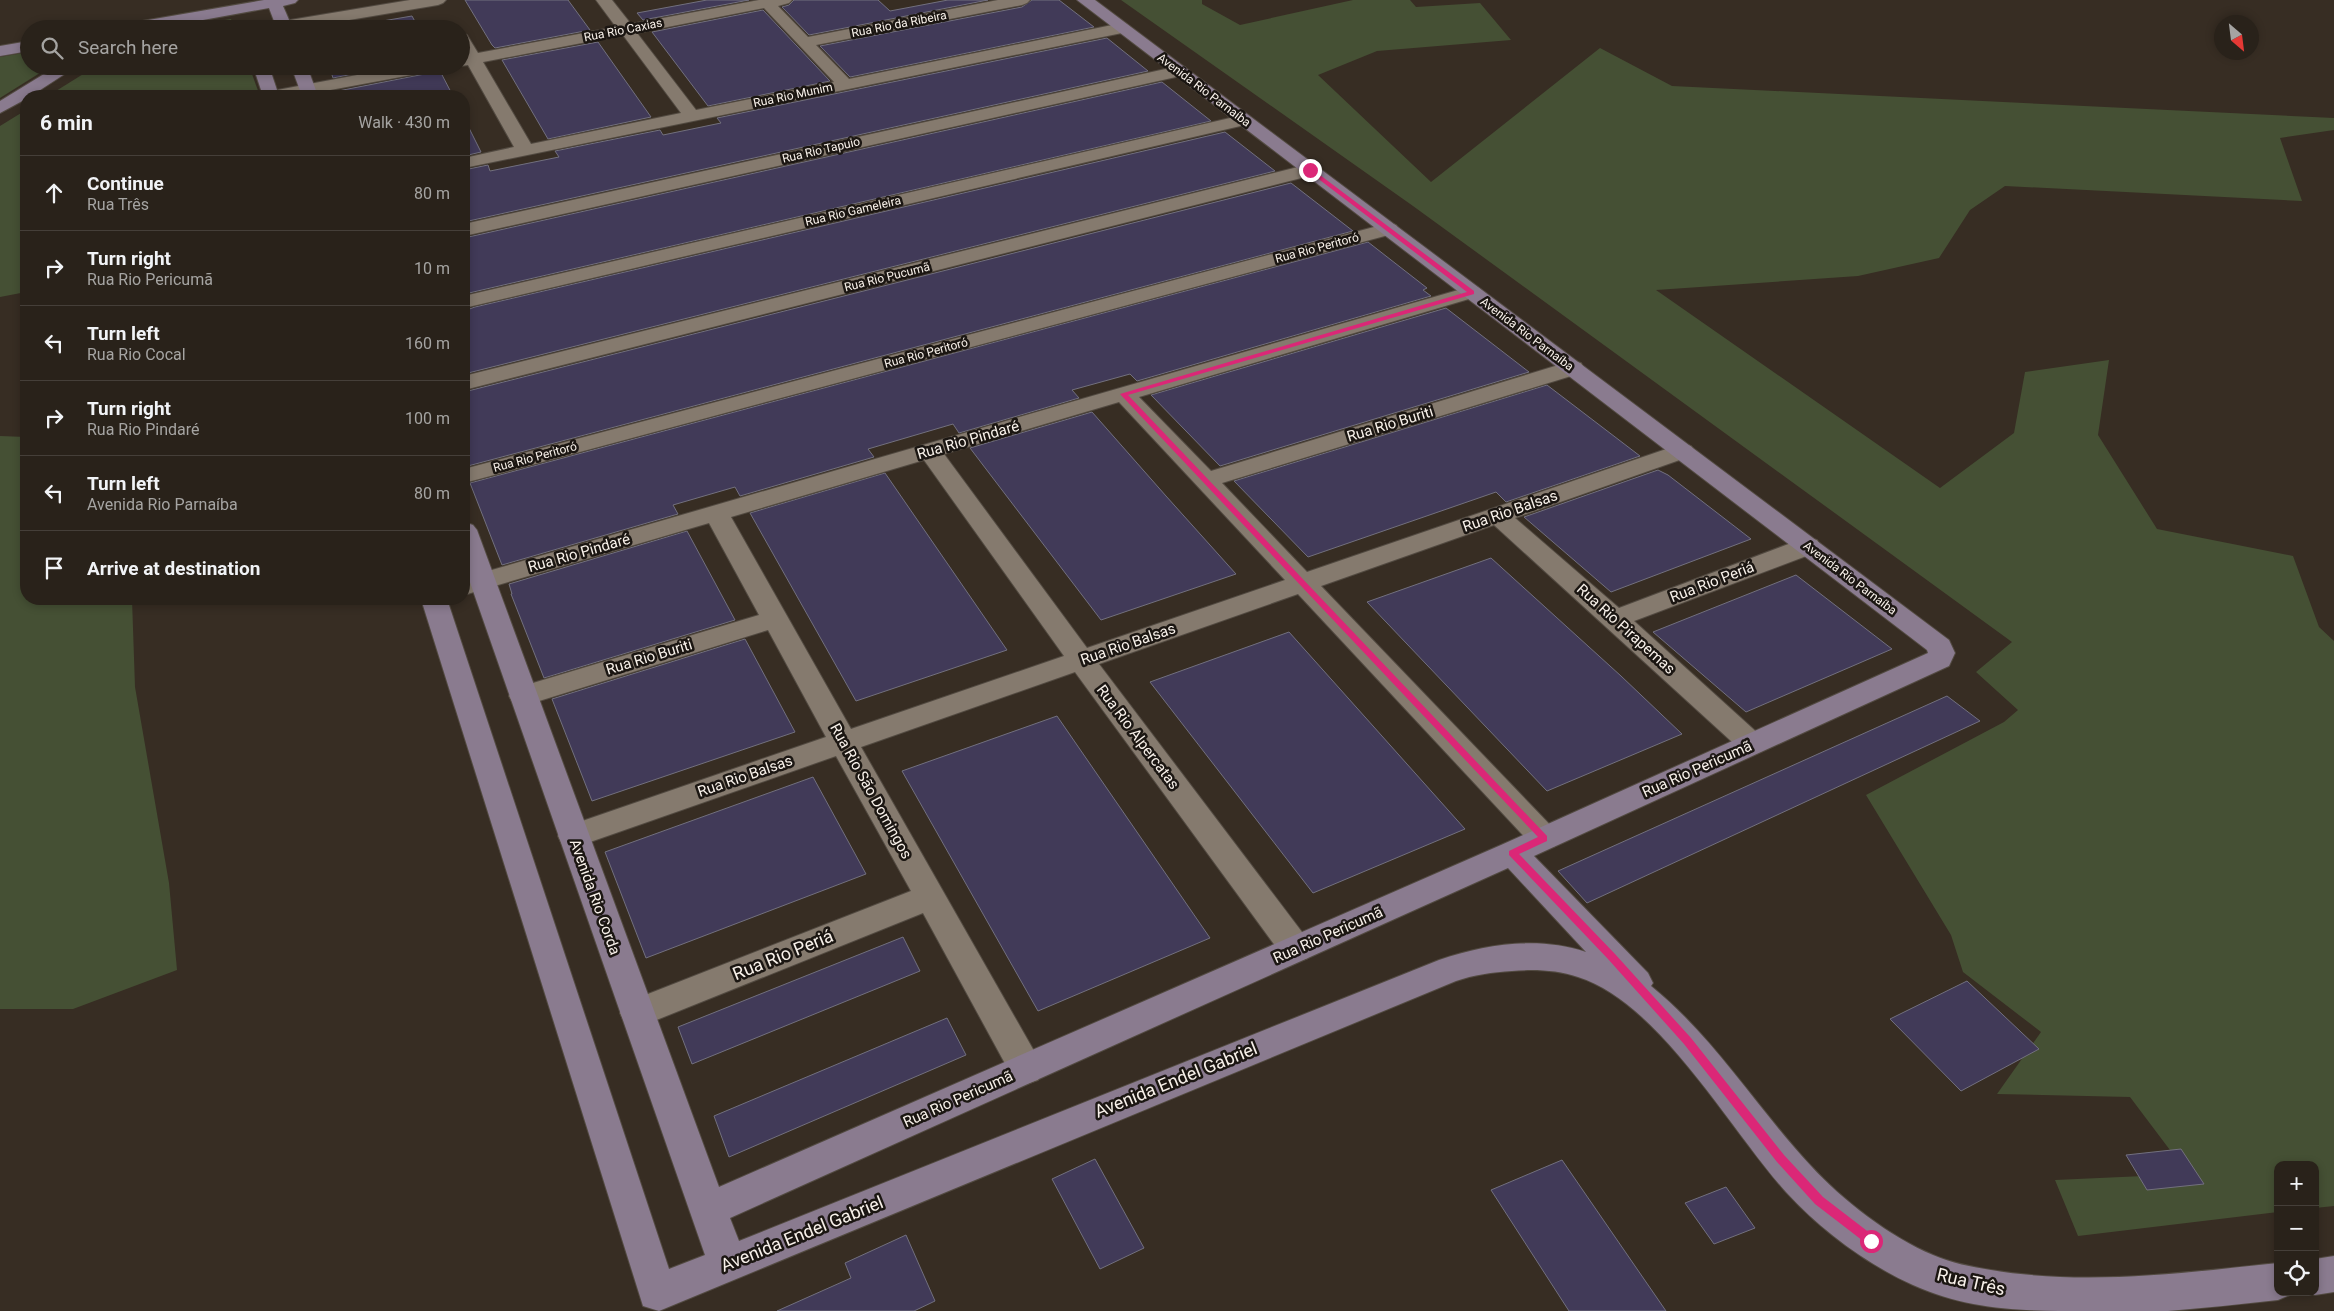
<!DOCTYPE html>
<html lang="en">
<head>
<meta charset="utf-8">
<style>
  :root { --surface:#29221a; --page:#312a23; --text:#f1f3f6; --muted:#a5a4a2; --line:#453f39 }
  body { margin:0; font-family:Roboto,sans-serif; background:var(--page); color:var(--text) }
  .controls { position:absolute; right:15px; bottom:15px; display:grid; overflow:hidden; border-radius:10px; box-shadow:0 2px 8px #0003 }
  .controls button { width:45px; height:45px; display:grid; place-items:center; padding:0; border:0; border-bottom:1px solid var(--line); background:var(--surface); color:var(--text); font:25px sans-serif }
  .compass { position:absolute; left:2214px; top:15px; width:45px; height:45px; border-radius:50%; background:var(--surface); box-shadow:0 2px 8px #0003; rotate:152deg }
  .stop { position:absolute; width:15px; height:15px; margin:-11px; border:4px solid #db2777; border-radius:50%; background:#fff }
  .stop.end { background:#db2777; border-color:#fff; box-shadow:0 1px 5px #0008 }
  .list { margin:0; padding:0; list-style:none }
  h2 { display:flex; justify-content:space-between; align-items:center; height:65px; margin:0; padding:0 20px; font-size:21px }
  h2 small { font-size:16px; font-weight:400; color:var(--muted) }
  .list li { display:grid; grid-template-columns:32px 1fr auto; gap:15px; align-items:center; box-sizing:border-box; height:75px; padding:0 20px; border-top:1px solid var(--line) }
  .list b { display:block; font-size:19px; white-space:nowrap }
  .list p { margin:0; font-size:16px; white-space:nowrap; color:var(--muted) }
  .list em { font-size:16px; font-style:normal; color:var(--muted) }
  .icon { flex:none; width:28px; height:28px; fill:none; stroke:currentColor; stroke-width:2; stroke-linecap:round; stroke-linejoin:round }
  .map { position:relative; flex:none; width:2334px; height:1311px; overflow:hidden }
  .search { position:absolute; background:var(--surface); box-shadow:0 2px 8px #0003; left:20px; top:20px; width:450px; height:55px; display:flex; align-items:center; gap:12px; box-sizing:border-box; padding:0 18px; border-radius:28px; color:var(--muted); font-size:19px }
  .panel { position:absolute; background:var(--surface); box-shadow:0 2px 8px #0003; left:20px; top:90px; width:450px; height:515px; border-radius:20px }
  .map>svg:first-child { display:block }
  .green { fill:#455034 }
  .building { fill:#413a58; stroke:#72707e }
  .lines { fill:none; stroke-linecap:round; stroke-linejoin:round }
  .street-casing { stroke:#524a41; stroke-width:2 }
  .secondary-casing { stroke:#524a41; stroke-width:2 }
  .street { fill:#857a6e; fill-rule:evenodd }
  .secondary { fill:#8a7b8f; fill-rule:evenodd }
  .route { fill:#db2777 }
  .labels { text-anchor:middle; stroke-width:5; stroke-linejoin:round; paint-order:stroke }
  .far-street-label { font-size:12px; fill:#f8f1ea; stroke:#1b1612 }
  .street-label { font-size:15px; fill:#f8f1ea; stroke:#1b1612 }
  .near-street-label { font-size:18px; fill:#f8f1ea; stroke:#1b1612 }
</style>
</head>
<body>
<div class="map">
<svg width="2334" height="1311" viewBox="0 0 2334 1311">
  <rect width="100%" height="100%" fill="#372d23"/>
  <g class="green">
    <path d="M1121,0H1202V4L1240,25L1353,0H1410L1416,7L1480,3L1511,40L1377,51L1318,75L1431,182L1600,48L1672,86L2334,118V130L2280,138L2302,201L2005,186L1970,210L1939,258L1858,276L1656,290L1940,488L2014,433L2025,372L2109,360L2098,435L2157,529L2293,556L2319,627L2334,641V1206L2315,1208V1165H2278V1212L2078,1236L2055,1180L2188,1174L2130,1097L1997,1094L2041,1032L1963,972L1951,935L1866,795L2004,722L2018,710L1976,672L2012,642L1413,206Z"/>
    <path d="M231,19L235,29H170Z"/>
    <path d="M29,52V66H51L0,98V57Z"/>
    <path d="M96,66H249L260,96H48Z"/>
    <path d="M26,110V292L0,297V126Z"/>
    <path d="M0,436L26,437V599H132L135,687L169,883L177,970L73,1009H0Z"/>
  </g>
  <g class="building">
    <path d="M465,0H568L590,30L495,48L492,45Z"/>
    <path d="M707,0H749L643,20L637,13Z"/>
    <path d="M794,0H878L890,11L948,0H988L809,35L782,7L789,5Z"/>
    <path d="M1032,0H1059L1094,27L850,77L820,46L1022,7Z"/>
    <path d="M763,10L830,81L708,106L652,32Z"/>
    <path d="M412,16L419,29H339L359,25Z"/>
    <path d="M1107,38L1148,71L464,222V170L488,165L490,171L559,157L555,151L660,130L663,135L721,123L717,118Z"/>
    <path d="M598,42L651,117L548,139L502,60Z"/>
    <path d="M329,66H394L333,78Z"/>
    <path d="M440,71L453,96H340L338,91Z"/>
    <path d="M1162,82L1211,121L469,293L464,280V238Z"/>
    <path d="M464,118L481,152L464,156Z"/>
    <path d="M1225,132L1275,171L464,374V311L475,307Z"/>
    <path d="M1291,183L1353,231L464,467V392Z"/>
    <path d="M1368,242L1427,288L1423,290L1431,296L1137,381L1130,374L1072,390L1079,398L959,433L953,424L868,449L874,457L740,496L735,487L673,505L678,514L502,565L470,483Z"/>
    <path d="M1446,308L1529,372L1220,466L1151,395Z"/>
    <path d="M1547,385L1640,456L1506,502L1496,492L1308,557L1234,481Z"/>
    <path d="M1092,412L1166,496L1236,574L1101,620L970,448Z"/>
    <path d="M1658,470L1668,475L1751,539L1611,592L1524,517Z"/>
    <path d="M885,473L1007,650L856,701L750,513Z"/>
    <path d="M687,531L735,620L544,678L511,594H512L509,584Z"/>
    <path d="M1491,558L1621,676L1682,734L1547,791L1367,602Z"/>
    <path d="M1796,575L1892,649L1746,712L1653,632Z"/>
    <path d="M1289,632L1365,717L1465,829L1313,893L1150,682Z"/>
    <path d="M745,639L795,732L592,801L552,699Z"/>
    <path d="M1947,696L1980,721L1587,903L1558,871Z"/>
    <path d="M1057,716L1210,938L1038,1011L902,771Z"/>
    <path d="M813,777L866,874L646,958L605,852Z"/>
    <path d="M903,937L920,971L692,1064L678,1027Z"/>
    <path d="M1967,981L2039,1049L1961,1091L1890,1019Z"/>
    <path d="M947,1018L966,1055L729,1157L714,1116Z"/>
    <path d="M2181,1149L2204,1184L2147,1190L2126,1155Z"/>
    <path d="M1095,1159L1144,1248L1100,1269L1052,1179Z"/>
    <path d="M1562,1160L1666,1311H1569L1491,1190Z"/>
    <path d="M1726,1187L1755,1228L1714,1244L1685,1203Z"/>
    <path d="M906,1235L935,1301L914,1311H777L851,1278L845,1263Z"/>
  </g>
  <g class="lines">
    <defs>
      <g id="street">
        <path d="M410,0H446L443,3L438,5L296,29H278L276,26L278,23L284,21Z"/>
        <path d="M596,0H612L631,24L759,0H792L789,3L778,6L808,37L998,0H1030L1027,3L1022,5L816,45L849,79L1122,23L1128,25L1130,28L1128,31L1122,33L464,168V158L514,147L468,65L461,66V33L467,35L478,53L616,27ZM764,8L834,82L696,110L637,33ZM623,35L681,113L531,144L483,62Z"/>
        <path d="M405,66H441L439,70L433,71L298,96H263L266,92L272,91Z"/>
        <path d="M1179,66L1185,67L1187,71L1185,75L464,236V224Z"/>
        <path d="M1243,115L1249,116L1252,120L1249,124L464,308V296Z"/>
        <path d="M1310,164L1317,166L1319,170L1317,174L464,390V376Z"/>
        <path d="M1389,223L1396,225L1399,229L1396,233L464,483V469Z"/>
        <path d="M1472,286L1479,288L1482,292L1479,296L1139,397L1211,471L1565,363L1573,361L1581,363L1584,368L1581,373L1222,483L1307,572L1675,446L1683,444L1691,446L1695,451L1691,456L1515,518L1619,608L1799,540L1808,538L1817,540L1821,546L1817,552L1634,621L1762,737L1767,744L1762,751L1752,754L1742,751L1494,525L1321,586L1555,830L1559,838L1555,846L1544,850L1533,846L1298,594L1099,664L1308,940L1312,949L1308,958L1296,962L1284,958L1075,672L861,747L1038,1058L1044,1069L1038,1080L1026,1084L1014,1080L923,913L649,1023L637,1027L625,1023L620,1013L625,1003L911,891L836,756L573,848L562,844L558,836L562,828L826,737L768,630L523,706L513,703L509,696L513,689L759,615L709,523L464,595V578ZM1119,402L1285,580L1087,648L944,454ZM924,460L1064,656L851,729L731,517Z"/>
      </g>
      <g id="secondary">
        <path d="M264,0H298L295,3L283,6L293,29H277L269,8L154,29H117L125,24Z"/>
        <path d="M1077,0H1095L1949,640L1955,653L1949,666L1534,856L1648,973L1653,983L1651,986C1714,1037 1756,1107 1811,1166C1842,1200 1890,1237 1933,1255C1951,1263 1972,1267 1991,1270C2086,1286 2183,1273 2278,1263V1292H2293L2292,1294L2278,1300C2241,1304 2205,1308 2168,1311C2141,1311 2114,1311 2087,1311C2025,1311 1971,1311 1913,1285C1866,1264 1821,1230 1786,1192C1730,1130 1659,1002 1578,977C1557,970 1534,969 1512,971C1493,972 1473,975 1456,981L671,1306L659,1311L643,1306L421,599H447L669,1269L705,1255L464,565V522L473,525L477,530L719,1187L1501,845L1928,653L1927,650ZM1508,868L1586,952C1538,936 1486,944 1439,960L739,1241L730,1218Z"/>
        <path d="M29,41V51L0,56V46Z"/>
        <path d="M57,66H77L31,96H26V99L0,113V101Z"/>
        <path d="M253,66H269L279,96H263Z"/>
        <path d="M291,66H307L318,96H302Z"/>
        <path d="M2334,1256V1292L2315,1295L2307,1292H2315V1259Z"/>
      </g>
    </defs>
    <use href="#street" class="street-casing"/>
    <use href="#secondary" class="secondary-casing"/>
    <use href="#street" class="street"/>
    <use href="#secondary" class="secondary"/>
  </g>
  <path class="route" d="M1308,169H1312L1474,291V294L1128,395L1547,836V841L1519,854L1615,954L1691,1038L1784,1155L1823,1197L1875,1237L1877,1241L1875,1244H1867L1815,1204L1777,1162L1684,1044L1608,959L1509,855V851L1538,837L1120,394L1467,292L1308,171Z"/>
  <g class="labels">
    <g class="far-street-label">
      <text transform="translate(899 24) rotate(-11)" y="4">Rua Rio da Ribeira</text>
      <text transform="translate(623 30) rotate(-11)" y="4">Rua Rio Caxias</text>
      <text transform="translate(1204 90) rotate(37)" y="4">Avenida Rio Parnaíba</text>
      <text transform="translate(793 95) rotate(-12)" y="4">Rua Rio Munim</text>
      <text transform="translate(821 150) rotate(-13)" y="4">Rua Rio Tapuio</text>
      <text transform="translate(853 211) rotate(-13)" y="4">Rua Rio Gameleira</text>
      <text transform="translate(1317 248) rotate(-15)" y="4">Rua Rio Peritoró</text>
      <text transform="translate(887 277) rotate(-14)" y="4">Rua Rio Pucumã</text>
      <text transform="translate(1527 334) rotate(37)" y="4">Avenida Rio Parnaíba</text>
      <text transform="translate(926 353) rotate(-15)" y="4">Rua Rio Peritoró</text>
      <text transform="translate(535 457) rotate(-15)" y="4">Rua Rio Peritoró</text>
      <text transform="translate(1850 578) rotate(37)" y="4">Avenida Rio Parnaíba</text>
    </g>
    <g class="street-label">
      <text transform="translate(1390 424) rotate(-17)" y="5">Rua Rio Buriti</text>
      <text transform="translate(968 440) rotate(-16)" y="5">Rua Rio Pindaré</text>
      <text transform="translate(1510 511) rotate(-19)" y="5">Rua Rio Balsas</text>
      <text transform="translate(579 553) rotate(-16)" y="5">Rua Rio Pindaré</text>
      <text transform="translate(1712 582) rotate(-21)" y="5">Rua Rio Periá</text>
      <text transform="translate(1626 629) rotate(42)" y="5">Rua Rio Pirapemas</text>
      <text transform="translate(1128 644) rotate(-19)" y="5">Rua Rio Balsas</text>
      <text transform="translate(649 657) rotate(-17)" y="5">Rua Rio Buriti</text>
      <text transform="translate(1138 737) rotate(53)" y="5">Rua Rio Alpercatas</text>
      <text transform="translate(1697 769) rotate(-24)" y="5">Rua Rio Pericumã</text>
      <text transform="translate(745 776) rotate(-19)" y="5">Rua Rio Balsas</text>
      <text transform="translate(871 791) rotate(61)" y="5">Rua Rio São Domingos</text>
      <text transform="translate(595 897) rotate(70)" y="5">Avenida Rio Corda</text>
      <text transform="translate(1328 935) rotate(-24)" y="5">Rua Rio Pericumã</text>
      <text transform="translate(958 1099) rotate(-24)" y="5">Rua Rio Pericumã</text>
    </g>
    <g class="near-street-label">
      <text transform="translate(783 955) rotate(-22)" y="6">Rua Rio Periá</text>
      <text transform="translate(1176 1080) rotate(-22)" y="6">Avenida Endel Gabriel</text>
      <text transform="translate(802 1234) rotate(-22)" y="6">Avenida Endel Gabriel</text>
      <text transform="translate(1971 1282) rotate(13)" y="6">Rua Três</text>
    </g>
  </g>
</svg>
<div class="controls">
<button>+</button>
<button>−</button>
<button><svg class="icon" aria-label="locate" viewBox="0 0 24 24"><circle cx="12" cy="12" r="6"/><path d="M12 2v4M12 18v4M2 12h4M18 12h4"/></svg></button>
</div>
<svg class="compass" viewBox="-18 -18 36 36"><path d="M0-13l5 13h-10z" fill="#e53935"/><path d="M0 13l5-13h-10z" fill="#a5a4a2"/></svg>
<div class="stop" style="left:1871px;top:1241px"></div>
<div class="stop end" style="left:1310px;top:170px"></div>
<div class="search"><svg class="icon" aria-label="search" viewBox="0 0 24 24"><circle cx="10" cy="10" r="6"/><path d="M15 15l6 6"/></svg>Search here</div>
<section class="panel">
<h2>6 min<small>Walk · 430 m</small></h2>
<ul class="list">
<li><svg class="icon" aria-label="ahead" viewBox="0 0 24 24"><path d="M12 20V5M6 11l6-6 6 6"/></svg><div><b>Continue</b><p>Rua Três</p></div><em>80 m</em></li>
<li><svg class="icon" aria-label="right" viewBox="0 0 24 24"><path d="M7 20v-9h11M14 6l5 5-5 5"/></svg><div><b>Turn right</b><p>Rua Rio Pericumã</p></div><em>10 m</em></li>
<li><svg class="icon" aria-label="left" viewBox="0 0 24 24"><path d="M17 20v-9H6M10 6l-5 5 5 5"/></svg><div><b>Turn left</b><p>Rua Rio Cocal</p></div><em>160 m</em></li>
<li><svg class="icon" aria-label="right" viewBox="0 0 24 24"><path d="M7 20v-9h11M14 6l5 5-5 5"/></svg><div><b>Turn right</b><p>Rua Rio Pindaré</p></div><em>100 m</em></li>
<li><svg class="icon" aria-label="left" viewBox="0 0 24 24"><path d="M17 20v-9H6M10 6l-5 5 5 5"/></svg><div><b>Turn left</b><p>Avenida Rio Parnaíba</p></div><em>80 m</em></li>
<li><svg class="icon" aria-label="arrive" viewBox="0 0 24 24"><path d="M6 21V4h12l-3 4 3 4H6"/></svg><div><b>Arrive at destination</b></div></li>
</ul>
</section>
</div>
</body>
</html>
